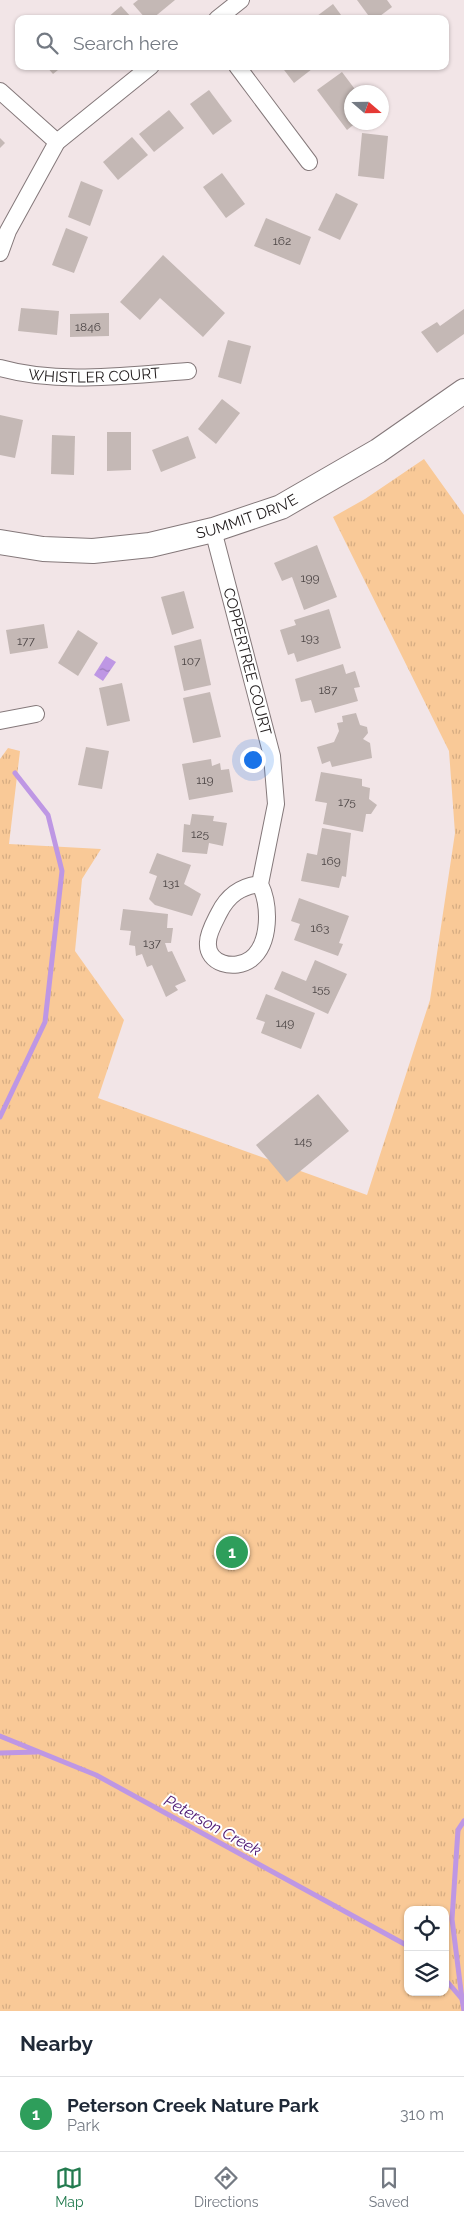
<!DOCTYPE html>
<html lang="en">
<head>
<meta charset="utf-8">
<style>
  :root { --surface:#fff; --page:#f6f6f7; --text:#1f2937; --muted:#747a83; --line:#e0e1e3; --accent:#237b4f }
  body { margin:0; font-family:Raleway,sans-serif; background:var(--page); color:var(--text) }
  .controls { position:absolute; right:15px; bottom:15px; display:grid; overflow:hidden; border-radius:10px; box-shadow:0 1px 4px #0004 }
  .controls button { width:45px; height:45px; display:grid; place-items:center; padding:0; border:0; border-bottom:1px solid var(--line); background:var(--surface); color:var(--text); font:25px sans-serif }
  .compass { position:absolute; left:344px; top:85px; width:45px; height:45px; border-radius:50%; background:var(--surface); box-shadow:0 1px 4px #0004; rotate:110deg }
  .you { position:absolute; left:252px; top:759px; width:18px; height:18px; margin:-12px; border:4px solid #fff; border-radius:50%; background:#1a73e8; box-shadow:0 0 0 8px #1a73e833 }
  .badge { display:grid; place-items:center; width:32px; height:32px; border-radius:50%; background:var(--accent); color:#fff; font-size:16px; font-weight:700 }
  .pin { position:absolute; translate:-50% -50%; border:2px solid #fff; box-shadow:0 1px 5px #0006 }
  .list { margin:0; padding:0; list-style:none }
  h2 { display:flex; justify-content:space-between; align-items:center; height:65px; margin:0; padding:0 20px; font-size:21px }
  h2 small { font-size:16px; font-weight:400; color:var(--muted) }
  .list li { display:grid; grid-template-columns:32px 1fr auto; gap:15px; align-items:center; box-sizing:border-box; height:75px; padding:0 20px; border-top:1px solid var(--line) }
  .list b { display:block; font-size:19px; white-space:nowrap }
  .list p { margin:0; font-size:16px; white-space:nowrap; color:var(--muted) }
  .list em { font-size:16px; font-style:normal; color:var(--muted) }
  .icon { flex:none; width:28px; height:28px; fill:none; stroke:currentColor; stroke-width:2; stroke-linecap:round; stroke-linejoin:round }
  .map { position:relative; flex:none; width:464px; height:2011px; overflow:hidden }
  .search { position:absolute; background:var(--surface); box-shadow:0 1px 4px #0004; left:15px; right:15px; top:15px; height:55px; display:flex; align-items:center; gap:12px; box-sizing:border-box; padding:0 18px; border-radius:10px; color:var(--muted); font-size:19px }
  .sheet { height:140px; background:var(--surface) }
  nav { display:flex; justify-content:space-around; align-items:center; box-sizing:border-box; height:70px; border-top:1px solid var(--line); background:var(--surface); font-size:14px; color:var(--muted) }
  nav a { display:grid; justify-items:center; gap:2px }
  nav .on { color:var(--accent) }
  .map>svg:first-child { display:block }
  .park { fill:url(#park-tufts); fill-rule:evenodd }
  .water { fill:url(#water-ripples) }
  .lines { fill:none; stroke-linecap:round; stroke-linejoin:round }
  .stream { stroke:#be97e4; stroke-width:5 }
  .building { fill:#c4b8b5 }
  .minor-casing { stroke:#84787a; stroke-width:18 }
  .secondary-casing { stroke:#84787a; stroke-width:26 }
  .minor { stroke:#fff; stroke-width:16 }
  .secondary { stroke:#fff; stroke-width:24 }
  .labels { text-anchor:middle; stroke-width:4; stroke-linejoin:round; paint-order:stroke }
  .number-label { font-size:12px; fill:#4d4646 }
  .street-label { font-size:15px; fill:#252021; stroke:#fff }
  .water-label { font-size:16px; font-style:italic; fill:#4d1772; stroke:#fff }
</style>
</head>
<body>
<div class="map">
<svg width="464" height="2011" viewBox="0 0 464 2011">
  <defs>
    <pattern id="park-tufts" width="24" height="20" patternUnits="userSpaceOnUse" patternTransform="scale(1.25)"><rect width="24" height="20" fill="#f9c997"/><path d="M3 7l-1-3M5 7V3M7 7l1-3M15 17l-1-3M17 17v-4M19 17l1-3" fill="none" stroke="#d5ac82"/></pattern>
    <pattern id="water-ripples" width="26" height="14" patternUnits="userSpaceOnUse" patternTransform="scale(1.25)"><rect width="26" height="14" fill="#be97e4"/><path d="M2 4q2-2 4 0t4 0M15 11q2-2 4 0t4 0" fill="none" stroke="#9a7bb8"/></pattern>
  </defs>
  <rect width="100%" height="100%" fill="#f2e5e7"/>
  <path class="park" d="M424,459L464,515V2011H0V759L8,748L20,751L9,844L101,849L82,879L75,951L124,1020L98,1098L367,1195L430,1000L455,833L449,751L333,517L365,499ZM408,1910H445V1992H408Z"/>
  <path class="water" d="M106,656L116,662L103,681L94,675Z"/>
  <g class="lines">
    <g class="stream">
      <path d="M0,1117L45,1022L62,871L48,815L15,773"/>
      <path d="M0,1736L96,1775L408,1946"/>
      <path d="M0,1753L37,1752"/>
      <path d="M445,1979L462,1999L464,2011"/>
      <path d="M462,1999L452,1919L458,1830L464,1821"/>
    </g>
  </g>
  <g class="building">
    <path d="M138,0H175L152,19H146L133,4Z"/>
    <path d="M357,0H387L392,7L376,19H371Z"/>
    <path d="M333,4L344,19H313Z"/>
    <path d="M121,6L133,19H106Z"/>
    <path d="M46,66H63L53,74Z"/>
    <path d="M281,66H311L312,69L294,83Z"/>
    <path d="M342,72L357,92H352V122H357L347,130L317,90Z"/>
    <path d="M209,90L232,121L213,135L190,104Z"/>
    <path d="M169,110L184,128L154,152L139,134Z"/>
    <path d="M362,133L388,136L384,179L358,176Z"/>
    <path d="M132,137L148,155L118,180L103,162Z"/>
    <path d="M0,138L5,143L0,148Z"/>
    <path d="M222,173L245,204L226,218L203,187Z"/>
    <path d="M81,181L103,190L90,226L68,217Z"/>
    <path d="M336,193L358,204L340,240L318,230Z"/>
    <path d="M266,218L311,237L300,265L254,246Z"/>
    <path d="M66,228L88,237L74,273L52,265Z"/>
    <path d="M163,255L225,313L203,337L160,298L140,320L120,302Z"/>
    <path d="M21,308L59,311L57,335L18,331Z"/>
    <path d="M464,309V334L437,353L421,332L437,322L440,326Z"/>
    <path d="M109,313V336L70,337V314Z"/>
    <path d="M228,340L251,346L241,384L218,377Z"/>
    <path d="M222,399L240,413L216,444L198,429Z"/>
    <path d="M0,415L23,420L15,458L0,455Z"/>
    <path d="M107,432H131V470L107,471Z"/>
    <path d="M52,435L75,436L74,475L51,474Z"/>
    <path d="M188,436L196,458L161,472L152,450Z"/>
    <path d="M317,545L337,597L304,610L292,577L282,581L274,563Z"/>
    <path d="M184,591L194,628L172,635L161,597Z"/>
    <path d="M329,609L341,648L297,662L294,653L288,655L280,630L296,625L294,620Z"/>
    <path d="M44,624L48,648L10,654L6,630Z"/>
    <path d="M78,630L98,643L78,676L58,663Z"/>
    <path d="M201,639L211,685L184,691L174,646Z"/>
    <path d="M343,664L346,674L355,671L360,687L354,688L358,701L315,713L311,700L301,702L295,679Z"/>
    <path d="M122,683L130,721L107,726L99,688Z"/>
    <path d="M210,692L221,737L193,743L183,698Z"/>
    <path d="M356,713L360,725L367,727L368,733L363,739L370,743L372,758L332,767L330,761L322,764L317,747L334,742L339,731L337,723L343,722L342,716Z"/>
    <path d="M86,747L109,751L102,789L78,785Z"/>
    <path d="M211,759L212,766L220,763L221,770L229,769L233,792L189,800L182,764Z"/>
    <path d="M321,772L362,779V786L370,788L369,799L377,805L371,814H366L363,832L323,824L327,803L315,801Z"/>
    <path d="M192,814L214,816L213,821L227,823L223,846L209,843L207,854L182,852L184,824L190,825Z"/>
    <path d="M322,828L351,833L346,877L342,876L339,888L301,881L307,853L317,855Z"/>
    <path d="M157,853L191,865L184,884L201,894L192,916L155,905L149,899L157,876L149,873Z"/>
    <path d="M299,898L349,916L339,943L343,944L338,956L294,940L300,924L291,921Z"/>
    <path d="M123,909L168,914L167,928H173L171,943H165L168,952L172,951L186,981L175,986L178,990L166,997L152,965L147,967L142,954L136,956L135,946L129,945L131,931L120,930Z"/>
    <path d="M315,960L347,974L328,1014L274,989L282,971L306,981Z"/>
    <path d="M266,994L315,1013L301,1049L261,1033L265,1022L256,1019Z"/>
    <path d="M318,1094L349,1131L287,1182L256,1145Z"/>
  </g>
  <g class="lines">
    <defs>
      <g id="minor">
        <path d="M217,19L241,0"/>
        <path d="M237,66L309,162"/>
        <path d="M0,91L57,142"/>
        <path d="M0,253L8,231L57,142L151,66"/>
        <path id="s1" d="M0,368C60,385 126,375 188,371"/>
        <path id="s2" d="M213,530L272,756L276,804L260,884C270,905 271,943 251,959C235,971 206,964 208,942C208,933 215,921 219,913C228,895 241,886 260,884"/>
        <path d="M0,721L36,714"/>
      </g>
      <g id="secondary">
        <path id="s3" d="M0,542L43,549L93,551L150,545L213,530L281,507L378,451L464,391"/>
      </g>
    </defs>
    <use href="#minor" class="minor-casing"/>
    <use href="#secondary" class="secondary-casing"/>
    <use href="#minor" class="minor"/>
    <use href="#secondary" class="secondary"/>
  </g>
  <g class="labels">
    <g class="number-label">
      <text x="282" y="245">162</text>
      <text x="88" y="331">1846</text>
      <text x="310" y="582">199</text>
      <text x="310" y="642">193</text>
      <text x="26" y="645">177</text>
      <text x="191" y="665">107</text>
      <text x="328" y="694">187</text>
      <text x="205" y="784">119</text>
      <text x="347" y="806">175</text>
      <text x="200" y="838">125</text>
      <text x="331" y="865">169</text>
      <text x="171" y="887">131</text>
      <text x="320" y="932">163</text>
      <text x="152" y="947">137</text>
      <text x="321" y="993">155</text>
      <text x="285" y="1027">149</text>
      <text x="303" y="1145">145</text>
    </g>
    <g class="street-label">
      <text dy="5" stroke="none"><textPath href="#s1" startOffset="95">WHISTLER COURT</textPath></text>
      <text dy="5" stroke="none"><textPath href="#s3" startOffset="252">SUMMIT DRIVE</textPath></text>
      <text dy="5" stroke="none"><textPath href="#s2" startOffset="136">COPPERTREE COURT</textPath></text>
    </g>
    <g class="water-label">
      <text transform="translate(213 1825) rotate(29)" y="6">Peterson Creek</text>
    </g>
  </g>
</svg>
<div class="controls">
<button><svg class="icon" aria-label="locate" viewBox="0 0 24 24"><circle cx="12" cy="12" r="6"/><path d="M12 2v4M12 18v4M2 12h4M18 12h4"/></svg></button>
<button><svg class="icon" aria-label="layers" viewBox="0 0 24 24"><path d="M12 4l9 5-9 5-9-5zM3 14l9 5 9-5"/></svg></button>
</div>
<svg class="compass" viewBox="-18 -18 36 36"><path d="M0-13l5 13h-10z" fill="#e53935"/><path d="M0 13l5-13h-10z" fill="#747a83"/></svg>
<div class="you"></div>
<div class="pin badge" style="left:232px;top:1552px;background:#2e9e5b">1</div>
<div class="search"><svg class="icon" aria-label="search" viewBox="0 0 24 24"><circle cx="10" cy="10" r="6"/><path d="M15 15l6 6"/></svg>Search here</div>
</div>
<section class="sheet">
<h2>Nearby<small></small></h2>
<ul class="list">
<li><span class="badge" style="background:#2e9e5b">1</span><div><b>Peterson Creek Nature Park</b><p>Park</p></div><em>310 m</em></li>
</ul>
</section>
<nav>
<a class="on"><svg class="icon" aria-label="map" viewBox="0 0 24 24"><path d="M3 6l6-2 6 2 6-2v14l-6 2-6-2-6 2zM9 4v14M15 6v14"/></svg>Map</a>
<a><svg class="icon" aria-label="directions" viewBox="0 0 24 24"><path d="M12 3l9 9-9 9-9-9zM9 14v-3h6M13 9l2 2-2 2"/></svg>Directions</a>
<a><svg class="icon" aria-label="saved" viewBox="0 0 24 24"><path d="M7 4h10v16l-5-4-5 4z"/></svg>Saved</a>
</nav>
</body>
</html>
